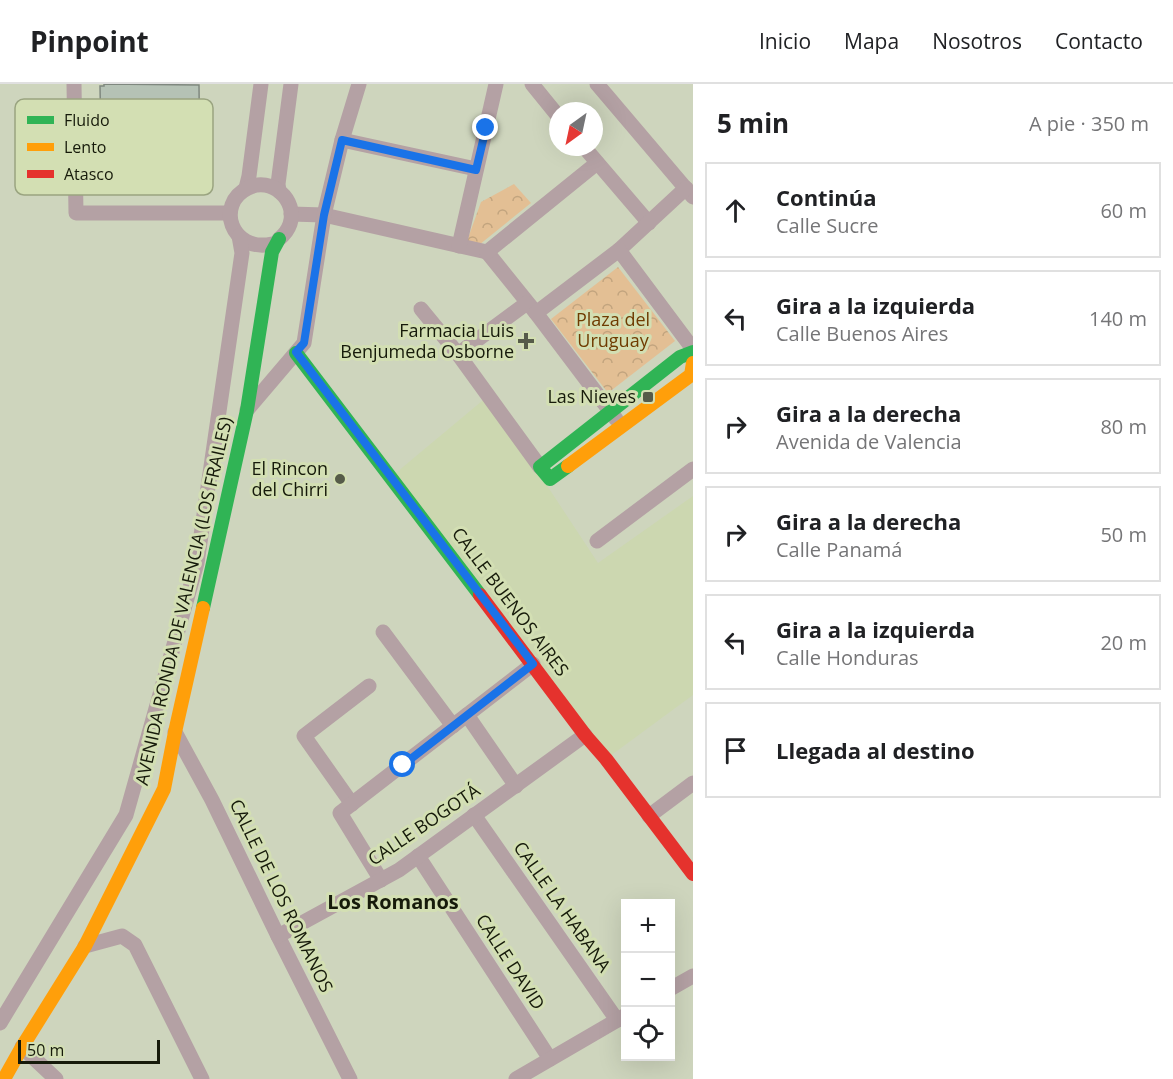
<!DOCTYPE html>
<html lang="es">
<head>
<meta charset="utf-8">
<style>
  :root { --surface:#fff; --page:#f2f2f2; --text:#202124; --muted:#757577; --line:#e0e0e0 }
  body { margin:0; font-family:"Open Sans",sans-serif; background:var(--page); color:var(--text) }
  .controls { position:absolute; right:18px; bottom:18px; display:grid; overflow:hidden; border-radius:0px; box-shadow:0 6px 24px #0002 }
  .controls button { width:54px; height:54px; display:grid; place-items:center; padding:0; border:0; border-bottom:2px solid var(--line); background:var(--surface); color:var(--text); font:30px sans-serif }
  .compass { position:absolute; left:549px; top:18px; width:54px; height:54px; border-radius:50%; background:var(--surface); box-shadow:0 6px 24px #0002; rotate:213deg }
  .scale { position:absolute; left:18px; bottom:15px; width:142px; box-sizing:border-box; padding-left:6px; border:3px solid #161a0a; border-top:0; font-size:16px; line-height:21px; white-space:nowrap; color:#161a0a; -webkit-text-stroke:4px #d3dfb3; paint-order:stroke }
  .stop { position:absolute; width:18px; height:18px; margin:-14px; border:4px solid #1a73e8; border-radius:50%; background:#fff }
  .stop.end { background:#1a73e8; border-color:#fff; box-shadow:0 2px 6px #0008 }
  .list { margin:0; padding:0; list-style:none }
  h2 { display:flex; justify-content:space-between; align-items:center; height:78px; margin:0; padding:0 24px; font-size:26px }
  h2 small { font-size:20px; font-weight:400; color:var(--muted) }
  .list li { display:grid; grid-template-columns:39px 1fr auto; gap:18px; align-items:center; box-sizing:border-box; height:96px; margin:0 12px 12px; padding:0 12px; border:2px solid var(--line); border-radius:0px }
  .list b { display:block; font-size:22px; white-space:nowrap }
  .list p { margin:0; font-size:20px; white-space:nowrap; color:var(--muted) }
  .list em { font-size:20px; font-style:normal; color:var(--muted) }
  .icon { flex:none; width:33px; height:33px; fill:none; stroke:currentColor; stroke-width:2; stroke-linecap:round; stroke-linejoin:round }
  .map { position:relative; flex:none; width:693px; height:995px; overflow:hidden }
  header { display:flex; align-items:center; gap:36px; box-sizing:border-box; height:84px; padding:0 30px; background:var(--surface); border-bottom:2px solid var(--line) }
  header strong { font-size:28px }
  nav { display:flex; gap:33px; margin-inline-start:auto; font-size:21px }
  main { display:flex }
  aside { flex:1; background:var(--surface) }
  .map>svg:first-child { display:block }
  .built { fill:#ccd7b0 }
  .park { fill:url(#park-crowns) }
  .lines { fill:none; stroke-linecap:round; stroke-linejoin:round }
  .street { stroke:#b4a1a4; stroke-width:15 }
  .fast { stroke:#30b455; stroke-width:14 }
  .slow { stroke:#ff9f0a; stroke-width:14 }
  .jam { stroke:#e5322d; stroke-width:14 }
  .wall { fill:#9ca79c }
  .building { fill:#b5c2b5; stroke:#7f887f; stroke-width:1.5 }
  .route { stroke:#1a73e8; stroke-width:8 }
  .poi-dot { fill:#565b49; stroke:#d3dfb3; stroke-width:2 }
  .labels { text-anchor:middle; stroke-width:6; stroke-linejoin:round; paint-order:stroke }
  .park-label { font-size:18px; fill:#6f3b00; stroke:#d3dfb3 }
  .poi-label { font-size:18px; fill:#161a0a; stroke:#d3dfb3; text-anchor:end }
  .street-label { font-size:18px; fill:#161a0a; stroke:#d3dfb3 }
  .neighbourhood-label { font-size:20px; font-weight:bold; fill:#161a0a; stroke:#d3dfb3 }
  .key { fill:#d3dfb3; stroke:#9aa480; stroke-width:1.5 }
  .key-label { font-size:16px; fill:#161a0a }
</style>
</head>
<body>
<header>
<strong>Pinpoint</strong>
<nav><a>Inicio</a><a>Mapa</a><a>Nosotros</a><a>Contacto</a></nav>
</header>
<main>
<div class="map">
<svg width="693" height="995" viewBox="0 0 693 995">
  <defs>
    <pattern id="park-crowns" width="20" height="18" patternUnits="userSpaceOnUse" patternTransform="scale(1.5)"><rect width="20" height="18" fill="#e3bf94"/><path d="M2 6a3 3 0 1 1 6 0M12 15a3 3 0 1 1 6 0" fill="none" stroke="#c2a47e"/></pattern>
  </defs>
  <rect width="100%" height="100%" fill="#ced5bd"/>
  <path class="built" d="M488,312L598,479L693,412V611L606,675L391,393Z"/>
  <g class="park">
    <path d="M514,100L531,119L479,161L467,157L481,118Z"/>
    <path d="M618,183L675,257L608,309L551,235Z"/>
  </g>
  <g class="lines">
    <g class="street">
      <path d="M74,0L76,129H230"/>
      <path d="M532,0L558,32"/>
      <path d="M597,0L693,113"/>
      <path d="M342,56L476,85"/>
      <path d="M584,63L649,139"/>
      <path d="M246,104L249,92L261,0"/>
      <path d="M279,107L278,100L291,0"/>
      <path d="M291,130L324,131L487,168"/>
      <path d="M272,160C231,169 215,120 248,104C271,92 298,116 290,140C288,146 284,151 279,155"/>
      <path d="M459,162L496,0"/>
      <path d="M619,166L686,104"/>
      <path d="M487,168L536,229L616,335"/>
      <path d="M487,168L597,79"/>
      <path d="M527,219L458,270L540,383"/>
      <path d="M421,225L458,270"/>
      <path d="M536,229L619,166L693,265"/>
      <path d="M247,326L304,259L324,131L342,56L359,0"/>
      <path d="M597,457L693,385"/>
      <path d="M383,548L453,642"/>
      <path d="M467,631L516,702"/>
      <path d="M175,648L212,716L278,852L350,995"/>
      <path d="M352,720L304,652L369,602"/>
      <path d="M474,731L617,936"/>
      <path d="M649,732L693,699"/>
      <path d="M418,772L550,975"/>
      <path d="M381,796L340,729L533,580"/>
      <path d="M278,852L399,786L585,651"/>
      <path d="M85,862L122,852L135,861L202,995"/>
      <path d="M670,905L693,892"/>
      <path d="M0,939L126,731L197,479L242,169L239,152"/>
      <path d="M22,963L56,995"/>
      <path d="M516,995L626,931"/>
    </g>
    <g class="fast">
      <path d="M296,269L480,511"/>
      <path d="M568,382L550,395L540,383L680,273L693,268"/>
      <path d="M203,524L247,326L272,168L279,155"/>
    </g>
    <g class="slow">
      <path d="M568,382L691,291L693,279"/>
      <path d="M4,995L22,963L85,862L164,705L175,648L203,524"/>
    </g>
    <path class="jam" d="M480,511L585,651L606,675L693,790"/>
  </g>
  <path class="wall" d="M199,1L200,104H182V65L101,66L100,2Z"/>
  <path class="building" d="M104,0L199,1L200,95H182V56L101,57L100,2H104Z"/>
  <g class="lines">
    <path class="route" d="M403,681L533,580L296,268L304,259L324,131L342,56L476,86L486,44"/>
  </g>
  <g class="poi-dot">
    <path d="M523 248h6v6h6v6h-6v6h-6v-6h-6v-6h6z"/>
    <rect x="642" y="307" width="12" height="12" rx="3"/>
    <circle cx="340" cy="395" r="6"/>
  </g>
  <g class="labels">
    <g class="park-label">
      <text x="613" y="242">Plaza del<tspan x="613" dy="21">Uruguay</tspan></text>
    </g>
    <g class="poi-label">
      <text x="514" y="253">Farmacia Luis<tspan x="514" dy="21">Benjumeda Osborne</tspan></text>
      <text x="636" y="319">Las Nieves</text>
      <text x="328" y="391">El Rincon<tspan x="328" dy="21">del Chirri</tspan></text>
    </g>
    <g class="street-label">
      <text transform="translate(184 517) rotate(-77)" y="6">AVENIDA RONDA DE VALENCIA (LOS FRAILES)</text>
      <text transform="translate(510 518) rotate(53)" y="6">CALLE BUENOS AIRES</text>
      <text transform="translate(424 741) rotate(-34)" y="6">CALLE BOGOTÁ</text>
      <text transform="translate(281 812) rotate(64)" y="6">CALLE DE LOS ROMANOS</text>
      <text transform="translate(562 823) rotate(55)" y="6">CALLE LA HABANA</text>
      <text transform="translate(510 878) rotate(57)" y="6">CALLE DAVID</text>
    </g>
    <g class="neighbourhood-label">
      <text x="393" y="825">Los Romanos</text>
    </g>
  </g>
  <rect x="15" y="15" width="198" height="96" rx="9" class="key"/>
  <rect x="27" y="32" width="27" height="8" fill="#30b455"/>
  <rect x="27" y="59" width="27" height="8" fill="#ff9f0a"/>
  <rect x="27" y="86" width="27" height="8" fill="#e5322d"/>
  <g class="key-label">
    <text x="64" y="42">Fluido</text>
    <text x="64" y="69">Lento</text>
    <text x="64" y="96">Atasco</text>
  </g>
</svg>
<div class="controls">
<button>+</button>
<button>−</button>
<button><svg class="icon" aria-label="locate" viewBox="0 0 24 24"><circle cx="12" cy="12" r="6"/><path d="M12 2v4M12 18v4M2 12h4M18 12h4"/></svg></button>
</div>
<svg class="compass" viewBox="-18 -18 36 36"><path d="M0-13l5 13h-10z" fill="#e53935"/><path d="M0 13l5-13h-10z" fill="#757577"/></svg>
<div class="scale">50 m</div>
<div class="stop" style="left:403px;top:681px"></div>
<div class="stop end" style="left:486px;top:44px"></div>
</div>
<aside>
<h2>5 min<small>A pie · 350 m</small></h2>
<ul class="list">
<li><svg class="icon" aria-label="ahead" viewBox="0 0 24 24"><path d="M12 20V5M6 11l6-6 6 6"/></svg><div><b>Continúa</b><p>Calle Sucre</p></div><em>60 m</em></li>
<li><svg class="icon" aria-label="left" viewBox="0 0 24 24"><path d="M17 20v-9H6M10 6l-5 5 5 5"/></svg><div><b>Gira a la izquierda</b><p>Calle Buenos Aires</p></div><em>140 m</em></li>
<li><svg class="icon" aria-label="right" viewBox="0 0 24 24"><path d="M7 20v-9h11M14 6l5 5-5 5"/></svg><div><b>Gira a la derecha</b><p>Avenida de Valencia</p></div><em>80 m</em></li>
<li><svg class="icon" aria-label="right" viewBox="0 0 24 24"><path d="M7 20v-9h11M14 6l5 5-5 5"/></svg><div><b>Gira a la derecha</b><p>Calle Panamá</p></div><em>50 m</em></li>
<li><svg class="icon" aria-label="left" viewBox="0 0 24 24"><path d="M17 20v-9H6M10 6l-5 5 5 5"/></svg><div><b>Gira a la izquierda</b><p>Calle Honduras</p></div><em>20 m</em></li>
<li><svg class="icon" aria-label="arrive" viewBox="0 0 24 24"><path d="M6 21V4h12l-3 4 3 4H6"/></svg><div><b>Llegada al destino</b></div></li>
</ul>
</aside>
</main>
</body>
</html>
